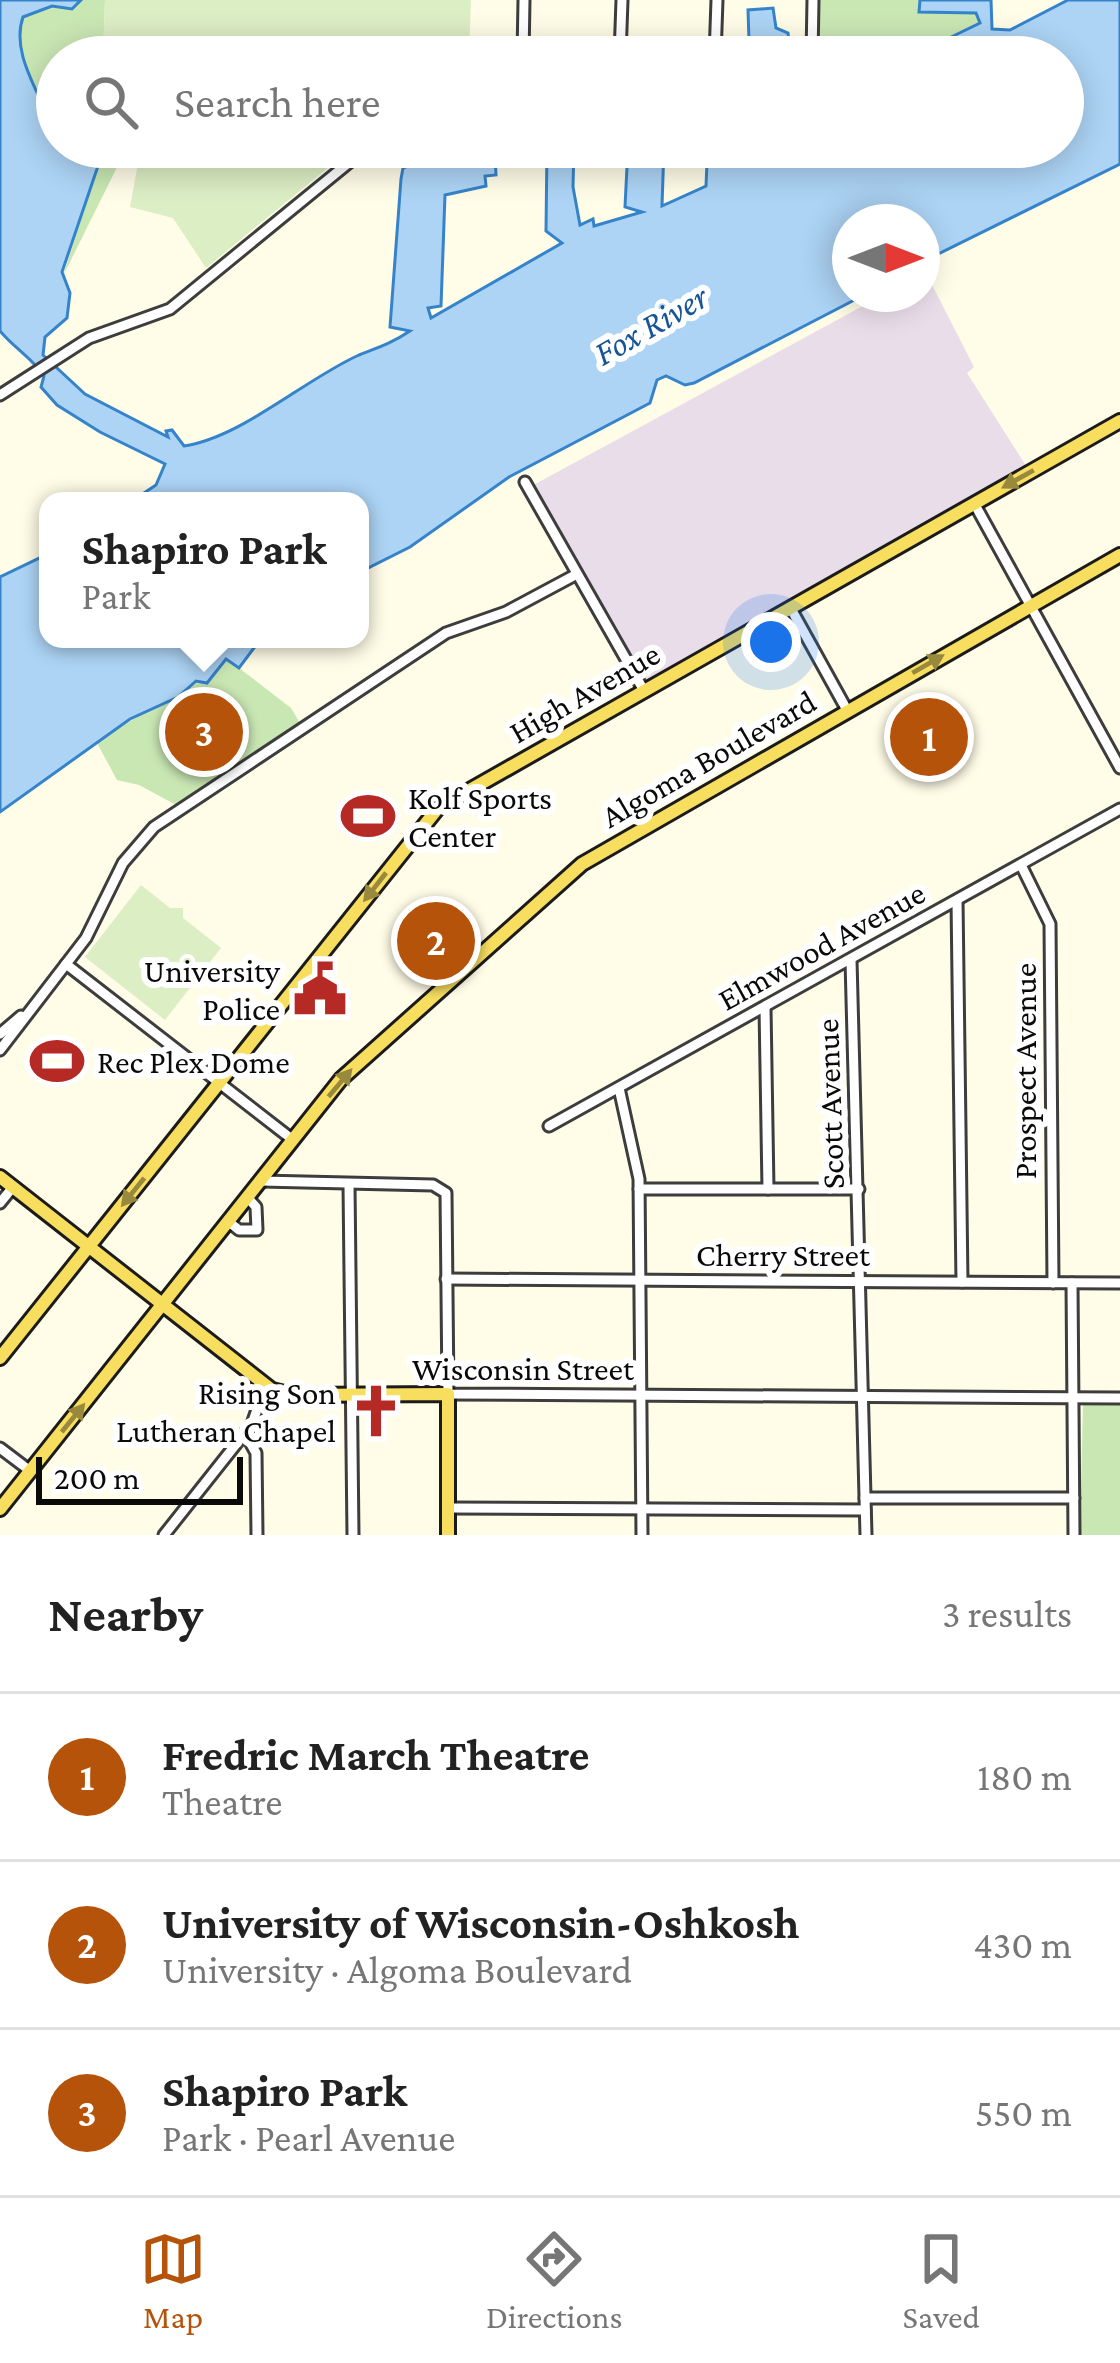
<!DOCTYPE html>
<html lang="en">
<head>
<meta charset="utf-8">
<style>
  :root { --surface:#fff; --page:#f2f2f2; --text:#222; --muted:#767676; --line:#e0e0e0; --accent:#b45309 }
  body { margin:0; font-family:"Crimson Pro",serif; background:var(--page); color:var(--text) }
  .compass { position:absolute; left:832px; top:204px; width:108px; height:108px; border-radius:50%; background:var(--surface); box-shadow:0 6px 30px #0003; rotate:90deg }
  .scale { position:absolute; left:36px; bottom:30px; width:207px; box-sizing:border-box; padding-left:12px; border:6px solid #0a0a0a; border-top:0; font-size:33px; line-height:42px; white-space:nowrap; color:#0a0a0a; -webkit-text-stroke:9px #fff; paint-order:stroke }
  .you { position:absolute; left:771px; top:642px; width:42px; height:42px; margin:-30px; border:9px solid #fff; border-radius:50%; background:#1a73e8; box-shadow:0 0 0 18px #1a73e833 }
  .badge { display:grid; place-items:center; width:78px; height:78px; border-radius:50%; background:var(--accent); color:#fff; font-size:39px; font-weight:700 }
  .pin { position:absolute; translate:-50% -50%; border:6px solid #fff; box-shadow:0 3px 12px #0006 }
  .popup { position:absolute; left:39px; top:492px; width:330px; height:156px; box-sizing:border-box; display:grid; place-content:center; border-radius:24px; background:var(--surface); filter:drop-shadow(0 3px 9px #0005); font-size:39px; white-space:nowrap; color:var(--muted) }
  .popup b { font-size:45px; color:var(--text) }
  .popup::after { content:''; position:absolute; left:50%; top:100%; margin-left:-24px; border:24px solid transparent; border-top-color:var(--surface) }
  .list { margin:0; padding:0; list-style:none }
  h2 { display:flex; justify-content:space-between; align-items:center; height:156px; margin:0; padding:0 48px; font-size:51px }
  h2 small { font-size:39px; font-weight:400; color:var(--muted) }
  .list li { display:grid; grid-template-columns:78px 1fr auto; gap:36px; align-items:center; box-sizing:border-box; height:168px; padding:0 48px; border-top:3px solid var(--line) }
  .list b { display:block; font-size:45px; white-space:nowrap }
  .list p { margin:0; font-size:39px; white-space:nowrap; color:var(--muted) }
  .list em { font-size:39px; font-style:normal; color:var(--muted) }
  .icon { flex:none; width:66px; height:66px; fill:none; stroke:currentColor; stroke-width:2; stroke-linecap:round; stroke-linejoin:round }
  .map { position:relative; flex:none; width:1120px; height:1535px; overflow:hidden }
  .search { position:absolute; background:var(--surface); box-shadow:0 6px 30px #0003; left:36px; right:36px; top:36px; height:132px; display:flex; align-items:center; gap:30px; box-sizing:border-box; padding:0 42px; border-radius:66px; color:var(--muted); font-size:45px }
  .sheet { height:660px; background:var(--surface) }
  nav { display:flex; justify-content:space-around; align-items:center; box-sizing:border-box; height:168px; border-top:3px solid var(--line); background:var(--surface); font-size:33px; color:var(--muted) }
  nav a { display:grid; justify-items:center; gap:6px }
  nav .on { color:var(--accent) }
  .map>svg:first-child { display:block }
  .industrial { fill:#e9dde9 }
  .green { fill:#c9e7b3 }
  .pitch { fill:#dceec4 }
  .water { fill:#add4f5; stroke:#3583ca; stroke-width:3 }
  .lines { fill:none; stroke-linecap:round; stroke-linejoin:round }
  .minor-casing { stroke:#3d3d3d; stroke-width:15 }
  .major-casing { stroke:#1b1b1b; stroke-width:18 }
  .minor { stroke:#fff; stroke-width:9 }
  .major { stroke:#f7de5f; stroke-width:12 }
  .oneway { fill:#98893d }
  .labels { text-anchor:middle; stroke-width:12; stroke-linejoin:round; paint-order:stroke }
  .street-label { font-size:33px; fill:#0a0a0a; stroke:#fff }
  .poi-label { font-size:33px; fill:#0a0a0a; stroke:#fff; text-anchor:start }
  .water-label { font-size:36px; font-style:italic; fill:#175598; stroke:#fff }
</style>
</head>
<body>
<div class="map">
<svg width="1120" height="1535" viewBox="0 0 1120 1535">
  <rect width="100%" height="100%" fill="#fffce7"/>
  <path class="industrial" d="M926,273L974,367L967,373L1030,472L643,689L528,488L885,294H922Z"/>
  <g class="green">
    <path d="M81,0H105L103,57H57V140C40,109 11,52 23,17L52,6L73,9Z"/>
    <path d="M813,0H920V12L976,13L980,23L910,57H885L879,49L812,57Z"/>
    <path d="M62,147H127L63,276L95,177L80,151Z"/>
    <path d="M226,658L291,708L303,728L178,806L139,785L117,780L97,743C139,713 186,692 226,658Z"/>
    <path d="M1083,1404H1120V1535H1080Z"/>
  </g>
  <g class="pitch">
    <path d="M105,0H471L469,57H103Z"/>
    <path d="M141,147H353L206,268L173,218L130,207Z"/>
    <path d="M141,885L170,908H183V918L221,948L165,1020L85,957Z"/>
  </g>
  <g class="water">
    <path d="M0,0H81L72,9L52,6L23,17C8,60 52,106 57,147L86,153L99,163L62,272L70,293L67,318L45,337L43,355L85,394L168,437L166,431L172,430L184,446C241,438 305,379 359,355C379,347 392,343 410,331L390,327L401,179L403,168L442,151L485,147L486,155L495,154L496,175L485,176L486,186L445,195L441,306L428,308L431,318L562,243L546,231L547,147H574L573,187L580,225L593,219L594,226L642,212L625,207L628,147H664L662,206L706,186L707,163L742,148L743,157L752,147H1063V57H910L980,23L976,13L919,12L920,0H991L992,29L1010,30L1068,0H1120V164L922,262V222H850V294H866L694,383L685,385L666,376L657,380L650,403L509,477L410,547L360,572V501H132L156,485L165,464L100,432L57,405L41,387L44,376C32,358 14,348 0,331Z"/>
    <path d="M773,8L776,28L788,33L789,41L776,42V57H729L728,46L749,41L748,10Z"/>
    <path d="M48,554V639H250L257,644L239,668L226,659L207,683L196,681L178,697L130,719L0,812V577Z"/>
  </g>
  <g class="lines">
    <defs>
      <g id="minor">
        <path d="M523,57L524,0"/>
        <path d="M620,57L622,0"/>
        <path d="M715,57L717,0"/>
        <path d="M812,57L813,0"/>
        <path d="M0,395L89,338L170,309L368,147"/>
        <path d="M525,482L643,689"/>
        <path d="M974,503L1120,768"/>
        <path d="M790,607L847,710"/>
        <path d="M1021,865L1050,924L1053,1283"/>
        <path d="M957,900L962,1282"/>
        <path d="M851,960L866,1535"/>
        <path d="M66,964L293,1140"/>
        <path d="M765,1007L768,1189"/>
        <path d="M0,1034L21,1016"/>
        <path d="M0,1050L86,938L123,863L154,827L446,633L506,612L577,574"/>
        <path d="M619,1088L639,1179L642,1535"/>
        <path d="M549,1126L1120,809"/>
        <path d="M261,1181L433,1185L446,1193L448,1394L1120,1398"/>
        <path d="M349,1185L353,1535"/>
        <path d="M639,1189H859"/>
        <path d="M0,1203L13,1187"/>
        <path d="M229,1222L239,1230H257L256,1207L248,1198"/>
        <path d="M446,1279L1120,1283"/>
        <path d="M1072,1283L1074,1535"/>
        <path d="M245,1433L256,1453L257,1535"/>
        <path d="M0,1448L29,1470"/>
        <path d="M865,1498H1074"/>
        <path d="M448,1508L865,1510"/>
        <path d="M164,1535L252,1424L265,1386"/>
      </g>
      <g id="major">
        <path d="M0,1177L272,1390L293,1395L448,1394V1535"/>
        <path d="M0,1358L438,808L1120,421"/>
        <path d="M0,1509L341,1079L582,864L1120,555"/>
      </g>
    </defs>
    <use href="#minor" class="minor-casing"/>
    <use href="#major" class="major-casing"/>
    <use href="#minor" class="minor"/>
    <use href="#major" class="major"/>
  </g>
  <defs><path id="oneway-solid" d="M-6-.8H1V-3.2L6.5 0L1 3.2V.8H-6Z" transform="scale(3)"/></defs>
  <g class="oneway">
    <use href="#oneway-solid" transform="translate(1018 479) rotate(151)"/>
    <use href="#oneway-solid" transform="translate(928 664) rotate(-30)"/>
    <use href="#oneway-solid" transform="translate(375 887) rotate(128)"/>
    <use href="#oneway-solid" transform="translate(340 1083) rotate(-50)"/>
    <use href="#oneway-solid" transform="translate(133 1192) rotate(129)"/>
    <use href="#oneway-solid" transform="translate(73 1418) rotate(-51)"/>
  </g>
  <defs>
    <symbol id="stadium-bare" viewBox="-9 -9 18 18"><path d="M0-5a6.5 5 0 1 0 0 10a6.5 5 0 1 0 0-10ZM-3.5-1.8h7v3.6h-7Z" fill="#b62a25" stroke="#fff" stroke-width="2.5" paint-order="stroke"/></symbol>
    <symbol id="civic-bare" viewBox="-9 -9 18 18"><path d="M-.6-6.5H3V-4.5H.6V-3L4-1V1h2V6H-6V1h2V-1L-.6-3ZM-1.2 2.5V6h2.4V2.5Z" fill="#b62a25" stroke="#fff" stroke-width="2.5" paint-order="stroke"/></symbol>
    <symbol id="church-bare" viewBox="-9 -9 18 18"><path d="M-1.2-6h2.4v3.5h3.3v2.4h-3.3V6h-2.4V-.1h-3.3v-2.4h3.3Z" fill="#b62a25" stroke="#fff" stroke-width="2.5" paint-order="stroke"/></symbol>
  </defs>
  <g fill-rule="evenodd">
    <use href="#stadium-bare" x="330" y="778" width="76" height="76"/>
    <use href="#civic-bare" x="282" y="951" width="76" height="76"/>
    <use href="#stadium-bare" x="19" y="1023" width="76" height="76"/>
    <use href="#church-bare" x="338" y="1373" width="76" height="76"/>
  </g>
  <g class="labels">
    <g class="street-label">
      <text transform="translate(584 692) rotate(-30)" y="12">High Avenue</text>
      <text transform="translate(708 758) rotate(-30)" y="12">Algoma Boulevard</text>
      <text transform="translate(821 945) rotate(-29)" y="12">Elmwood Avenue</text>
      <text transform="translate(1024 1071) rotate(-90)" y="12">Prospect Avenue</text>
      <text transform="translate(829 1104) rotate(-92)" y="12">Scott Avenue</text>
      <text x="783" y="1266">Cherry Street</text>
      <text x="523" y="1380">Wisconsin Street</text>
    </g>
    <g class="poi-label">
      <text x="408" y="809">Kolf Sports<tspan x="408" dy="38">Center</tspan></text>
      <text x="280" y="982" text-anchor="end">University<tspan x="280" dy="38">Police</tspan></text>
      <text x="97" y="1073">Rec Plex Dome</text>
      <text x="336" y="1404" text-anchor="end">Rising Son<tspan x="336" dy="38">Lutheran Chapel</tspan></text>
    </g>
    <g class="water-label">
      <text transform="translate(650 324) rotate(-30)" y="13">Fox River</text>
    </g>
  </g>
</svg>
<svg class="compass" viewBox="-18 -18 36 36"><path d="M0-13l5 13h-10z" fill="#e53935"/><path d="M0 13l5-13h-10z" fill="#767676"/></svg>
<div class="scale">200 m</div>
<div class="you"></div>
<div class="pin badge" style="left:929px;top:737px">1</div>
<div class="pin badge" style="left:436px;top:941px">2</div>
<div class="pin badge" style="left:204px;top:732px">3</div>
<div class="popup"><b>Shapiro Park</b>Park</div>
<div class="search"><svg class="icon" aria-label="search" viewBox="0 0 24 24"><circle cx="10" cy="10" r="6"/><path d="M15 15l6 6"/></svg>Search here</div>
</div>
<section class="sheet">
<h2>Nearby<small>3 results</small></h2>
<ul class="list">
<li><span class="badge">1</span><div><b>Fredric March Theatre</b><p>Theatre</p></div><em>180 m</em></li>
<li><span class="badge">2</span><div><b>University of Wisconsin-Oshkosh</b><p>University · Algoma Boulevard</p></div><em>430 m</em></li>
<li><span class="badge">3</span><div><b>Shapiro Park</b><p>Park · Pearl Avenue</p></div><em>550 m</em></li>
</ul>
</section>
<nav>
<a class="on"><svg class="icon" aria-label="map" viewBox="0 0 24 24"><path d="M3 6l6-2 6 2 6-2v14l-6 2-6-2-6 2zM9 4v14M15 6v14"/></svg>Map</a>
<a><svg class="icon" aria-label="directions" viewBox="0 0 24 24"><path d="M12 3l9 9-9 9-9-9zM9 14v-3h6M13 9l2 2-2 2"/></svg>Directions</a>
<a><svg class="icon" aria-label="saved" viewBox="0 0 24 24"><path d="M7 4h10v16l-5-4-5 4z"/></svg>Saved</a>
</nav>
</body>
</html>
